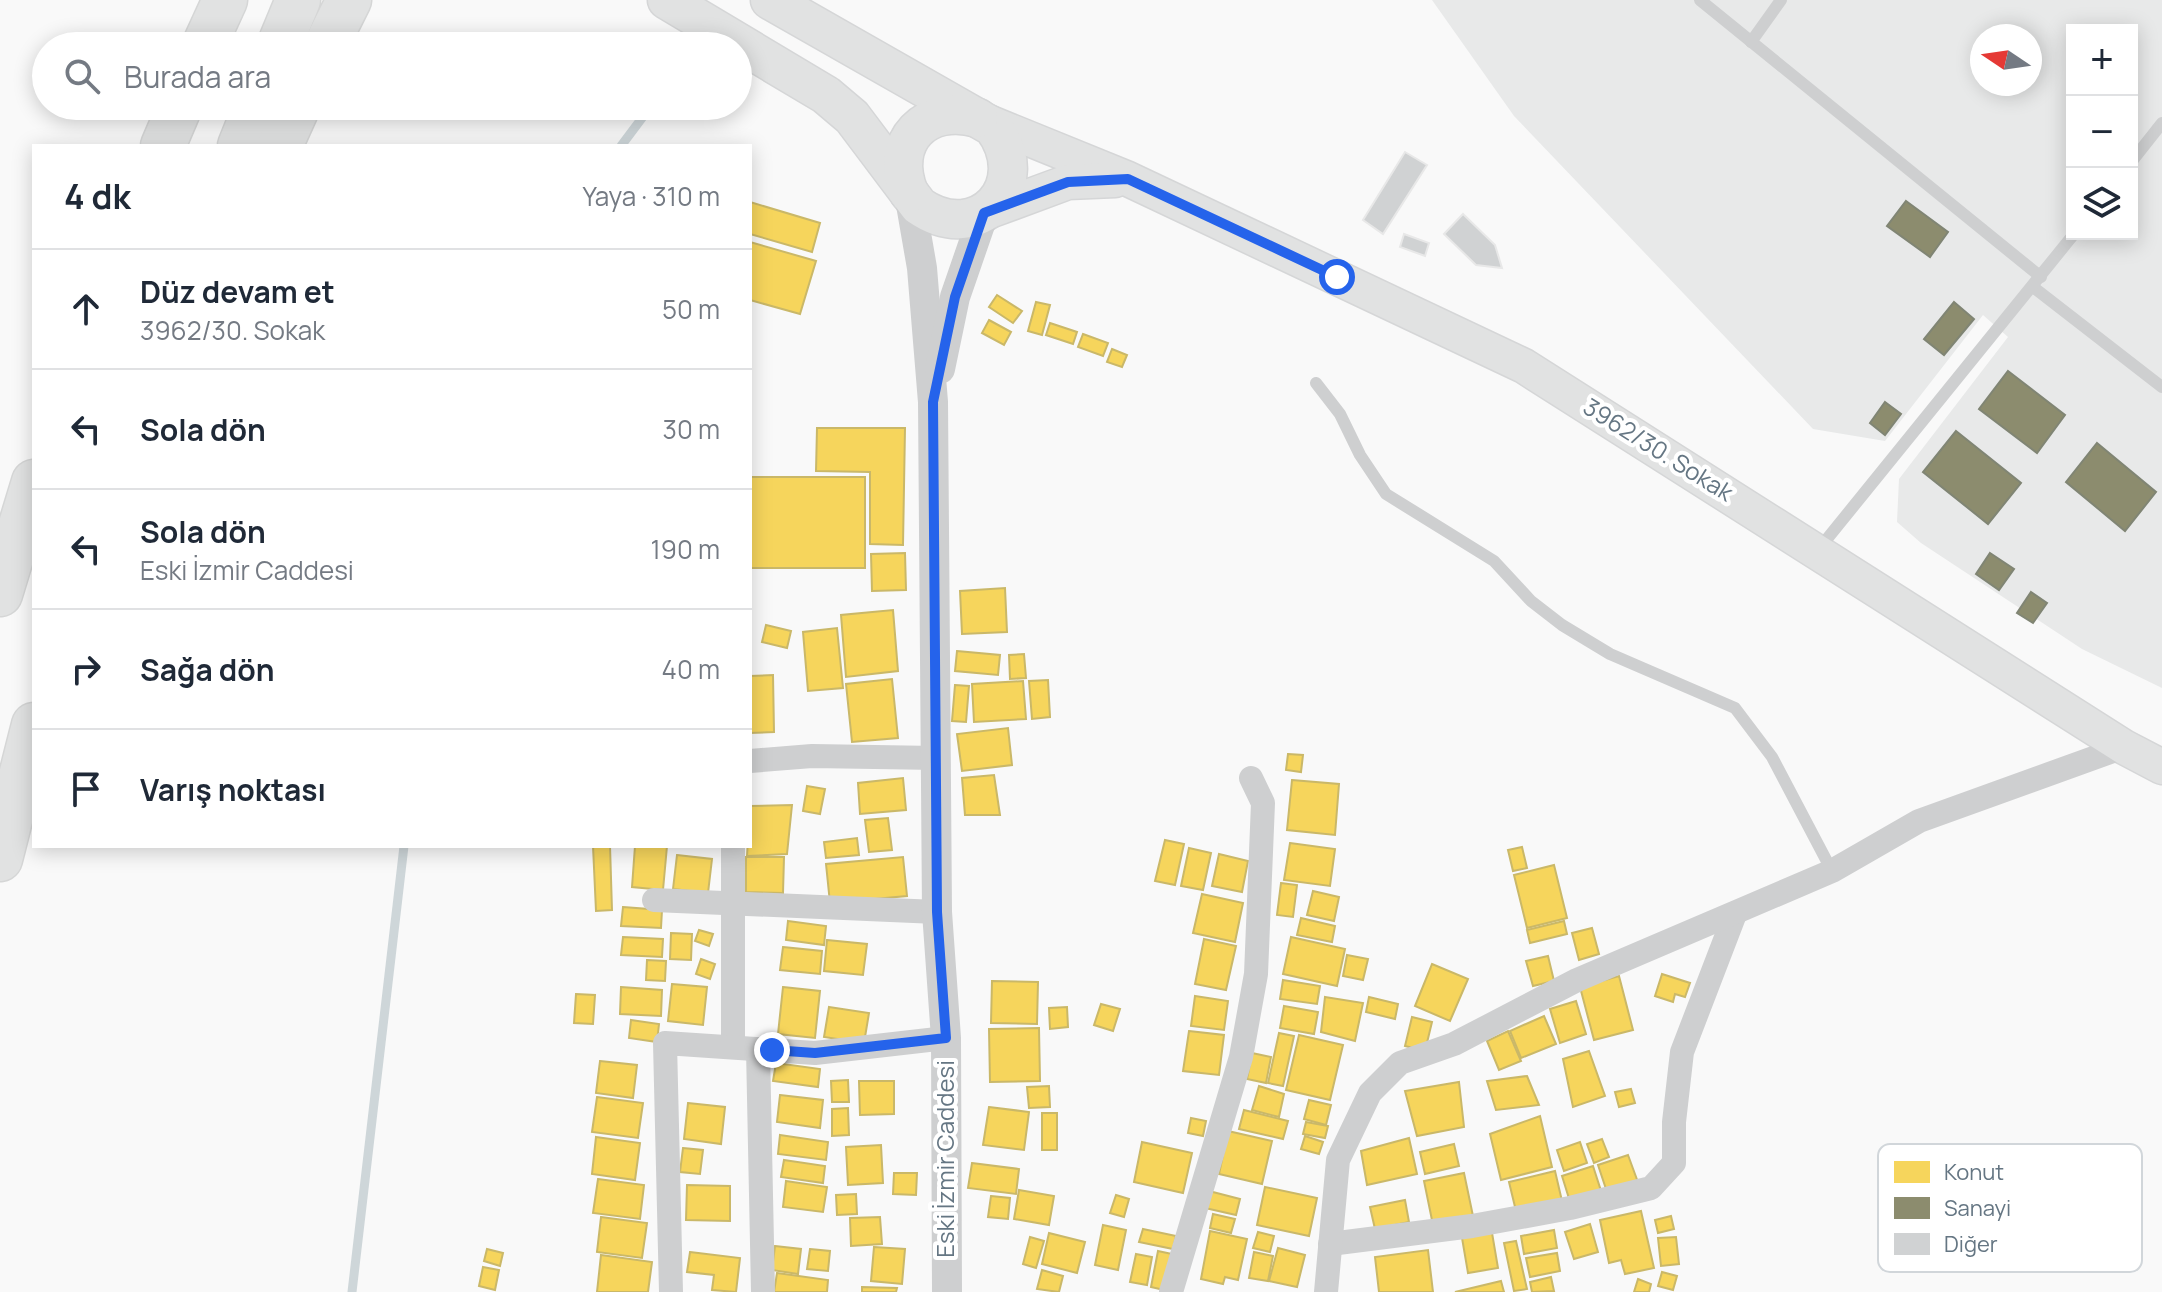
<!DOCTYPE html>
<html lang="tr">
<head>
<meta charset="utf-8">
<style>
  :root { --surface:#fff; --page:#f6f6f7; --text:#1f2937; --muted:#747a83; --line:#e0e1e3 }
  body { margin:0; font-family:Manrope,sans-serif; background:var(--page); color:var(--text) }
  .controls { position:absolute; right:24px; top:24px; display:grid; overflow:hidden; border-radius:0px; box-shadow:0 4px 20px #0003 }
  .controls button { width:72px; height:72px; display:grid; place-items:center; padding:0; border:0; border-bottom:2px solid var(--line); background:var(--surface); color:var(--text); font:40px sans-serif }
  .compass { position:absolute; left:1970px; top:24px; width:72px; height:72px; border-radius:50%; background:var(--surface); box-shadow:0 4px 20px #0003; rotate:283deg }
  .stop { position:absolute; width:24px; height:24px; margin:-18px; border:6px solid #2563eb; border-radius:50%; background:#fff }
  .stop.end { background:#2563eb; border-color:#fff; box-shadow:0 2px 8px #0008 }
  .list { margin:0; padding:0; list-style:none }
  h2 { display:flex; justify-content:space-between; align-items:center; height:104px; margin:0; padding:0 32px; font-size:34px }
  h2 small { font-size:26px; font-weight:400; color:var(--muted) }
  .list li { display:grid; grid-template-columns:52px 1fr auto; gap:24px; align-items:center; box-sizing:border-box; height:120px; padding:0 32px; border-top:2px solid var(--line) }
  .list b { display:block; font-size:30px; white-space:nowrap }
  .list p { margin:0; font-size:26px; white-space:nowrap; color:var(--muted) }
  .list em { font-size:26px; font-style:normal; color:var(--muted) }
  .icon { flex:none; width:44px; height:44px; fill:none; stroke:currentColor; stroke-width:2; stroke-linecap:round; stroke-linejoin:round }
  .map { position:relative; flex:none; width:2162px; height:1292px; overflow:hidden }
  .search { position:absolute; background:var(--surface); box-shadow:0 4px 20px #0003; left:32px; top:32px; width:720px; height:88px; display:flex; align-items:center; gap:20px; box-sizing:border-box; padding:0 28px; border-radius:44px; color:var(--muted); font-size:30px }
  .panel { position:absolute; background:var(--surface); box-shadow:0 4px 20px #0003; left:32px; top:144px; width:720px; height:704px; border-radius:0px }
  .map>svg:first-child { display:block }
  .built { fill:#e8e9e9; fill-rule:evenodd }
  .homes { fill:#f6d55c; stroke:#cab868; stroke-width:2 }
  .industry { fill:#8c8c6e; stroke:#808574; stroke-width:2 }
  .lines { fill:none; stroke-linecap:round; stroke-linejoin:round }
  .stream { stroke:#ced6d9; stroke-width:9 }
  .building { fill:#d0d2d3; stroke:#e8e8e8; stroke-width:2 }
  .secondary-casing { stroke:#d5d6d7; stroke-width:37 }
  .primary-casing { stroke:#d5d6d7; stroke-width:41 }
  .motorway-casing { stroke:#d5d6d6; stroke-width:47 }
  .service { stroke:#cecfd0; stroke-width:12 }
  .minor { stroke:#cecfd0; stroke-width:24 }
  .tertiary { stroke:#cecfd0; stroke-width:30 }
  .secondary { stroke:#e1e2e2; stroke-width:34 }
  .primary { stroke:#e1e2e2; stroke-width:38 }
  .motorway { stroke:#e1e2e2; stroke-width:44 }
  .route { stroke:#2563eb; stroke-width:10 }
  .labels { text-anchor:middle; stroke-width:8; stroke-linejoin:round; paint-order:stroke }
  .street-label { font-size:24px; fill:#657683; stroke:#fff }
  .key { fill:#fff; stroke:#d1d6da; stroke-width:2 }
  .key-label { font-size:22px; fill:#657683 }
</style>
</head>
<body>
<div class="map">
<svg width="2162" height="1292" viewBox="0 0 2162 1292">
  <rect width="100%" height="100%" fill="#f9f9f9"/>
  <path class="built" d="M1432,0H2162V688L2082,649L1921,543L1897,522L1899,479L2008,337L1983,315L1885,441L1813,429L1514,116ZM2072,30H2132V234H2072ZM1982,36H2030V84H1982Z"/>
  <g class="homes">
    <path d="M750,202L820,223L812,252L750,234Z"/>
    <path d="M750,242L816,261L800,314L750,300Z"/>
    <path d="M997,295L1022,311L1013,323L989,307Z"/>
    <path d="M1036,302L1050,305L1042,335L1028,331Z"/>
    <path d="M989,320L1011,332L1004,345L982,333Z"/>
    <path d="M1050,323L1077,332L1073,344L1046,335Z"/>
    <path d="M1083,334L1108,343L1103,356L1078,347Z"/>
    <path d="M1112,349L1127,355L1122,367L1107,362Z"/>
    <path d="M817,428H905L903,545L870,544V472L816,471Z"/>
    <rect x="750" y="477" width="115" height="91"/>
    <path d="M905,553L906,590L872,591L871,554Z"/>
    <path d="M1005,588L1007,632L962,634L960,591Z"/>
    <path d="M893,610L898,671L846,677L841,615Z"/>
    <path d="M766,625L791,631L787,648L762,642Z"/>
    <path d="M837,628L843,688L808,691L803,632Z"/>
    <path d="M957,651L1000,655L998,675L955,671Z"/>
    <path d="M1024,654L1026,678L1010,679L1009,655Z"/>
    <path d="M773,675L774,732L750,733V676Z"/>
    <path d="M892,679L898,738L852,742L846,684Z"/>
    <path d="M1048,680L1050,717L1032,719L1029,681Z"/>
    <path d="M1023,681L1026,719L974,722L972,684Z"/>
    <path d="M955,685L969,686L966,722L952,721Z"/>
    <path d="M1008,728L1012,765L962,771L957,734Z"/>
    <path d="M1288,754L1303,755L1301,772L1286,770Z"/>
    <path d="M994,775L1000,815H965L962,778Z"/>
    <path d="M903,778L906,810L860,814L858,783Z"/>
    <path d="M1292,780L1339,784L1335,835L1287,830Z"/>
    <path d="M807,786L825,789L820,814L803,811Z"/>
    <path d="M792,805L787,854L747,856L750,806Z"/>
    <path d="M888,818L892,850L869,852L865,820Z"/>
    <path d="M857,838L859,855L826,858L824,842Z"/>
    <path d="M1165,840L1184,844L1175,885L1155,881Z"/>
    <path d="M1290,843L1335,849L1330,886L1284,880Z"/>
    <path d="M593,846H610L612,910L596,911Z"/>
    <path d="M635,846H667L663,890L632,887Z"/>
    <path d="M1522,847L1527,868L1513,871L1508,850Z"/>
    <path d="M1189,848L1211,853L1203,890L1181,886Z"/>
    <path d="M1219,854L1248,861L1242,892L1212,886Z"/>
    <path d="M677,855L712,859L708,893L673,889Z"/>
    <path d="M746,857H784L783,893L746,892Z"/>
    <path d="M903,857L907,896L830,903L826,864Z"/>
    <path d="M1554,865L1567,918L1527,928L1514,875Z"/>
    <path d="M1281,883L1297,885L1293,917L1277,915Z"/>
    <path d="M1313,891L1339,897L1334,921L1307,915Z"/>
    <path d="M1202,894L1243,903L1235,942L1193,933Z"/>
    <path d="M623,907L662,910L661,928L621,926Z"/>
    <path d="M1301,918L1335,926L1332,942L1297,935Z"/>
    <path d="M788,921L826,926L824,945L786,940Z"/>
    <path d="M1564,921L1567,934L1530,943L1527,930Z"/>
    <path d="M1592,928L1599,954L1579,960L1572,933Z"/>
    <path d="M699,930L713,934L709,946L695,941Z"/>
    <path d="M671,933L692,934L691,960L670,959Z"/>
    <path d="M623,937L663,939L662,957L621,955Z"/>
    <path d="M1291,937L1345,949L1337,986L1283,974Z"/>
    <path d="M1204,939L1236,946L1226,990L1195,984Z"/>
    <path d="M827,940L867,944L863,975L824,971Z"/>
    <path d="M783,947L822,951L820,974L780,970Z"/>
    <path d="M1347,955L1368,959L1363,980L1343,976Z"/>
    <path d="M1548,956L1554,981L1533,986L1526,961Z"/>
    <path d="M701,959L715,964L710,979L696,974Z"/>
    <path d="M647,960L666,961L665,981L646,980Z"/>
    <path d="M1432,964L1468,979L1450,1021L1415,1006Z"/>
    <path d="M1662,974L1690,983L1685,997L1675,994L1673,1002L1655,996Z"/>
    <path d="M1619,976L1633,1030L1594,1040L1580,987Z"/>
    <path d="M1283,980L1320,986L1317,1004L1280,999Z"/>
    <path d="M992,981L1038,982L1037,1024L991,1023Z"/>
    <path d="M672,984L707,987L703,1025L668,1021Z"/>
    <path d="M621,987L662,990L661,1016L620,1014Z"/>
    <path d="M783,987L820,991L815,1038L778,1034Z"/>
    <path d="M576,994L595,995L593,1024L574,1023Z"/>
    <path d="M1195,996L1228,1001L1224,1030L1191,1026Z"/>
    <path d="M1325,997L1363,1003L1355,1041L1321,1032Z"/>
    <path d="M1369,997L1398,1004L1395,1019L1366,1012Z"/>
    <path d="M1576,1001L1586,1034L1560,1043L1550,1009Z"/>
    <path d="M1101,1004L1120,1009L1113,1031L1094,1025Z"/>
    <path d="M1284,1006L1318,1012L1314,1034L1280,1028Z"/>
    <path d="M829,1007L869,1013L864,1043L824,1037Z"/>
    <path d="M1067,1007L1068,1027L1050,1029L1049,1008Z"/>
    <path d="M1544,1016L1556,1044L1521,1058L1510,1031Z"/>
    <path d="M1412,1017L1432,1022L1425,1051L1405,1046Z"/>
    <path d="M631,1020L659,1024L657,1042L629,1038Z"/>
    <path d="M1039,1028L1040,1081L990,1082L989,1029Z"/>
    <path d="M1189,1031L1224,1035L1219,1075L1183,1071Z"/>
    <path d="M1508,1031L1521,1061L1499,1070L1487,1041Z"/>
    <path d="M1279,1033L1294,1036L1283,1086L1268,1083Z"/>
    <path d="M1299,1035L1343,1045L1330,1100L1286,1090Z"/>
    <path d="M1589,1051L1605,1096L1573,1107L1563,1059Z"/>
    <path d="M1252,1053L1271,1057L1266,1083L1247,1079Z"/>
    <path d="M600,1061L637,1065L633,1098L596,1093Z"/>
    <path d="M776,1063L820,1069L818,1087L773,1081Z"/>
    <path d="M1527,1076L1539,1105L1496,1110L1487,1081Z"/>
    <path d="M848,1080L849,1102H832L831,1081Z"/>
    <path d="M859,1081H894V1114L860,1115Z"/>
    <path d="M1459,1082L1464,1127L1417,1136L1405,1091Z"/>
    <path d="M1049,1086L1050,1107L1029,1108L1027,1087Z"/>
    <path d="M1259,1086L1284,1094L1279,1117L1252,1110Z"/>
    <path d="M1631,1089L1635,1103L1619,1107L1615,1092Z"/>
    <path d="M780,1095L823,1100L820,1128L777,1122Z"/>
    <path d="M597,1097L643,1103L638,1138L592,1132Z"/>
    <path d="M1309,1100L1331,1105L1326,1125L1304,1119Z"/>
    <path d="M688,1103L725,1107L721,1144L684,1139Z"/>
    <path d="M989,1107L1029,1112L1024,1150L983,1145Z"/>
    <path d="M848,1108L849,1135L832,1136V1109Z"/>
    <path d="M1244,1110L1288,1121L1283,1139L1239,1129Z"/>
    <rect x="1042" y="1113" width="15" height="37"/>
    <path d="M1540,1116L1552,1167L1501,1180L1490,1134Z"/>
    <path d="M1191,1118L1206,1121L1203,1136L1188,1133Z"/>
    <path d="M1306,1122L1328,1126L1325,1138L1303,1134Z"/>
    <path d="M1228,1131L1272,1141L1262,1184L1219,1174Z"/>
    <path d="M780,1135L828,1142L826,1160L778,1154Z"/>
    <path d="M1305,1136L1323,1142L1319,1154L1301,1149Z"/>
    <path d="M596,1137L640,1143L635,1180L592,1174Z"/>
    <path d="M1409,1138L1417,1174L1367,1185L1361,1151Z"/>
    <path d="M1602,1139L1609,1157L1594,1163L1587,1144Z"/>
    <path d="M1142,1142L1192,1153L1183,1193L1134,1182Z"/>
    <path d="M1580,1142L1587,1163L1564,1171L1557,1150Z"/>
    <path d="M1454,1144L1459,1166L1425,1174L1420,1152Z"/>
    <path d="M881,1145L883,1183L848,1185L846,1147Z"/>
    <path d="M683,1148L703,1150L700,1174L680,1172Z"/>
    <path d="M1628,1155L1639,1185L1608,1195L1598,1165Z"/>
    <path d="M784,1160L825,1166L823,1183L781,1177Z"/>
    <path d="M972,1163L1019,1169L1016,1194L968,1188Z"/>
    <path d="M1593,1166L1602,1194L1571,1205L1562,1176Z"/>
    <path d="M1555,1171L1562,1201L1516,1211L1509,1182Z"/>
    <path d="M894,1173H917L916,1195L893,1194Z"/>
    <path d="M1464,1173L1473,1216L1433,1225L1424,1181Z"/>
    <path d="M598,1179L644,1185L640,1219L593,1213Z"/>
    <path d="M786,1181L827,1187L823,1212L783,1207Z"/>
    <path d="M687,1185L730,1186V1221L686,1220Z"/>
    <path d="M1265,1187L1317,1198L1309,1236L1257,1225Z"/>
    <path d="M1019,1190L1054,1196L1049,1225L1014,1219Z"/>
    <path d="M1209,1191L1240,1199L1236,1215L1205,1208Z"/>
    <path d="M856,1194L857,1214L837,1215L836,1195Z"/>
    <path d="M1116,1195L1129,1199L1124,1217L1110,1213Z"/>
    <path d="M991,1196L1010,1198L1008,1219L988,1217Z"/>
    <path d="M1405,1200L1409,1222L1375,1229L1370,1207Z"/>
    <path d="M1641,1211L1654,1268L1625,1274L1621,1260L1609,1263L1600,1220Z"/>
    <path d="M1213,1214L1235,1219L1231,1233L1210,1228Z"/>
    <path d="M1671,1216L1674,1229L1658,1233L1655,1220Z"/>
    <path d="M601,1217L647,1223L642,1258L597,1252Z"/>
    <path d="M880,1217L882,1244L851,1246L850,1218Z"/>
    <path d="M1590,1224L1598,1252L1574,1259L1565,1232Z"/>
    <path d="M1103,1225L1126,1230L1118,1270L1095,1265Z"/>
    <path d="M1491,1227L1498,1268L1468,1273L1461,1232Z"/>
    <path d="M1143,1229L1176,1236L1173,1249L1139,1242Z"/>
    <path d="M1554,1230L1557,1248L1524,1254L1521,1236Z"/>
    <path d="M1210,1231L1247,1239L1238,1280L1225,1277L1223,1284L1201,1279Z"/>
    <path d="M1258,1232L1274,1236L1270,1252L1253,1248Z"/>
    <path d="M1049,1233L1085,1242L1077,1273L1042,1264Z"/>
    <path d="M1030,1237L1044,1241L1036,1268L1023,1264Z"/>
    <path d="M1676,1237L1679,1264L1661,1266L1658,1238Z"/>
    <path d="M1516,1241L1527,1289L1514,1291L1504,1243Z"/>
    <path d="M775,1246L801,1249L798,1274L772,1270Z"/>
    <path d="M874,1247L905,1249L902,1284L871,1281Z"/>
    <path d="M1278,1248L1305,1255L1297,1287L1269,1281Z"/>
    <path d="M487,1249L503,1253L500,1266L484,1261Z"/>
    <path d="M810,1249L830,1251L828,1271L807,1269Z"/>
    <path d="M1428,1250L1433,1292H1379L1375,1257Z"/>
    <path d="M1158,1251L1172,1254L1164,1290L1151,1287Z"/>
    <path d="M690,1252L740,1258L736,1292L712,1290L714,1275L687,1272Z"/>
    <path d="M1254,1252L1273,1256L1268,1281L1249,1278Z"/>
    <path d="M1557,1253L1560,1271L1530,1277L1526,1258Z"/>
    <path d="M1136,1254L1152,1257L1147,1285L1130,1282Z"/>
    <path d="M601,1255L652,1262L648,1292H597Z"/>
    <path d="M483,1267L499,1270L495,1290L479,1286Z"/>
    <path d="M1042,1270L1063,1276L1059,1292L1037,1289Z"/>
    <path d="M1662,1272L1677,1276L1673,1290L1658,1286Z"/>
    <path d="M777,1273L828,1280L827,1292H774Z"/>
    <path d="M1551,1277L1554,1291L1532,1292L1530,1282Z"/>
    <path d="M1638,1279L1651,1284L1649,1292H1634Z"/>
    <path d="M1501,1281L1504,1292H1455Z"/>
    <path d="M862,1287L897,1288L896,1292H862Z"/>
  </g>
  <g class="industry">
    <path d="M1906,201L1948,232L1930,257L1887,226Z"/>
    <path d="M1954,302L1974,319L1944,355L1924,339Z"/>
    <path d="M2008,371L2065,415L2037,453L1979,409Z"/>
    <path d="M1885,402L1901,414L1885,435L1870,423Z"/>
    <path d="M1956,431L2021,483L1988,524L1923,472Z"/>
    <path d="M2097,443L2156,492L2125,531L2066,482Z"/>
    <path d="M1990,553L2014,569L1999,590L1976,574Z"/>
    <path d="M2031,592L2047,603L2033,623L2017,613Z"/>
  </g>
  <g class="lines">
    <g class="stream">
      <path d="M621,146L651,106"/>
      <path d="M352,1292L404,846"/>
    </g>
  </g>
  <g class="building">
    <path d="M1405,152L1427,165L1383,234L1363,220Z"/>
    <path d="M1463,214L1495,245L1502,268L1476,265L1444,234Z"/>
    <path d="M1404,234L1429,243L1425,256L1400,247Z"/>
  </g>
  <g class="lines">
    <defs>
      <g id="secondary">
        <path d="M978,118L1128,179L1524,366L2124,747L2162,767"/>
        <path d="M984,213L1068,182L1115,180"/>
      </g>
      <g id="primary">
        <path d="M667,0L826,95L852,117L919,206C978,247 1036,185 993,127L770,0"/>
        <path d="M909,193C888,141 926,103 978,118"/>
      </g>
      <g id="motorway">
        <path d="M204,46L225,0"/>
        <path d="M279,46L298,0"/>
        <path d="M326,46L349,0"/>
        <path d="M163,146L180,106"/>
        <path d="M240,146L256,106"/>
        <path d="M280,146L298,106"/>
        <path d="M0,594L34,482"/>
        <path d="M0,859L34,725"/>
      </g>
    </defs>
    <use href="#secondary" class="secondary-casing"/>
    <use href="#primary" class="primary-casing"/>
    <use href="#motorway" class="motorway-casing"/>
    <g class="service">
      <path d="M1700,0L2041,277"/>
      <path d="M1751,42L1781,0"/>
      <path d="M2132,161L2162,123"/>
      <path d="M2033,287L2162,387"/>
      <path d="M1316,383L1340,414L1360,455L1386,494L1494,561L1531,601L1562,625L1610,654L1735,708L1772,757L1832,871"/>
      <path d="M1818,550L2074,234"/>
    </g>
    <g class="minor">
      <path d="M750,761L812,756L937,758"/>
      <path d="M654,900L937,912"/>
      <path d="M733,1047V846"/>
      <path d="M758,1049L763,1292"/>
      <path d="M1330,1244L1472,1226L1570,1208L1651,1188L1674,1163V1122L1682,1052L1735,914"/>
      <path d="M671,1292L665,1043L815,1053L946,1038"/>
      <path d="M1171,1292L1241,1057L1256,974L1263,803L1251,778"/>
      <path d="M1326,1292L1338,1160L1370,1093L1400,1063L1454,1044L1577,980L1832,871L1919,821L2124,747"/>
    </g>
    <g class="tertiary">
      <path d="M909,193L922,268L933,402L937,912L946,1038L947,1292"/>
      <path d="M940,369L955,297L984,213"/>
    </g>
    <use href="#secondary" class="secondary"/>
    <use href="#primary" class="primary"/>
    <use href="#motorway" class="motorway"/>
  </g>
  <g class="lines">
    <path class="route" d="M772,1050L815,1053L946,1038L937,912L933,402L955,297L984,213L1068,182L1128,179L1337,277"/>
  </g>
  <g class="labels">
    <g class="street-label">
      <text transform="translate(1658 450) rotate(32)" y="8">3962/30. Sokak</text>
      <text transform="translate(946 1159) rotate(-90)" y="8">Eski İzmir Caddesi</text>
    </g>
  </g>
  <rect x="1878" y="1144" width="264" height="128" rx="12" class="key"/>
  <rect x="1894" y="1161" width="36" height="22" fill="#f6d55c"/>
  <rect x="1894" y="1197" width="36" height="22" fill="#8c8c6e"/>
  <rect x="1894" y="1233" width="36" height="22" fill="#d0d2d3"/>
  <g class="key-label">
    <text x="1944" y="1180">Konut</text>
    <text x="1944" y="1216">Sanayi</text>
    <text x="1944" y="1252">Diğer</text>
  </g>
</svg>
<div class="controls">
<button>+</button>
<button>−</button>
<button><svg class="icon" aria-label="layers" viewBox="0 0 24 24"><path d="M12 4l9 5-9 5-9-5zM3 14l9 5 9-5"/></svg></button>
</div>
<svg class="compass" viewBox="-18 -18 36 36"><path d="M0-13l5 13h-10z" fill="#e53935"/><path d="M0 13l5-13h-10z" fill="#747a83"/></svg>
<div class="stop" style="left:1337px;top:277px"></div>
<div class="stop end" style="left:772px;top:1050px"></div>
<div class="search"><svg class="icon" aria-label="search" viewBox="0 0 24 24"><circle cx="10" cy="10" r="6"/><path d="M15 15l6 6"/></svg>Burada ara</div>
<section class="panel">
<h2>4 dk<small>Yaya · 310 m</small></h2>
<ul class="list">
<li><svg class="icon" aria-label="ahead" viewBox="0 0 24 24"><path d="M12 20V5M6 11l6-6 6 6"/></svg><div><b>Düz devam et</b><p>3962/30. Sokak</p></div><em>50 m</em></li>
<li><svg class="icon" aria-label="left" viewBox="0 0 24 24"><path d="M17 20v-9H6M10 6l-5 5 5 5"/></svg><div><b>Sola dön</b></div><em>30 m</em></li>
<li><svg class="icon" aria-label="left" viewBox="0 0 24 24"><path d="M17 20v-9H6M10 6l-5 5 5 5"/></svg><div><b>Sola dön</b><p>Eski İzmir Caddesi</p></div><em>190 m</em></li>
<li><svg class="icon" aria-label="right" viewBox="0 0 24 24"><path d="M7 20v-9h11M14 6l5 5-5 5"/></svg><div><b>Sağa dön</b></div><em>40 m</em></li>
<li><svg class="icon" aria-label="arrive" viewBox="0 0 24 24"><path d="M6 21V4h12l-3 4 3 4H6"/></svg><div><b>Varış noktası</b></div></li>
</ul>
</section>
</div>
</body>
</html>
